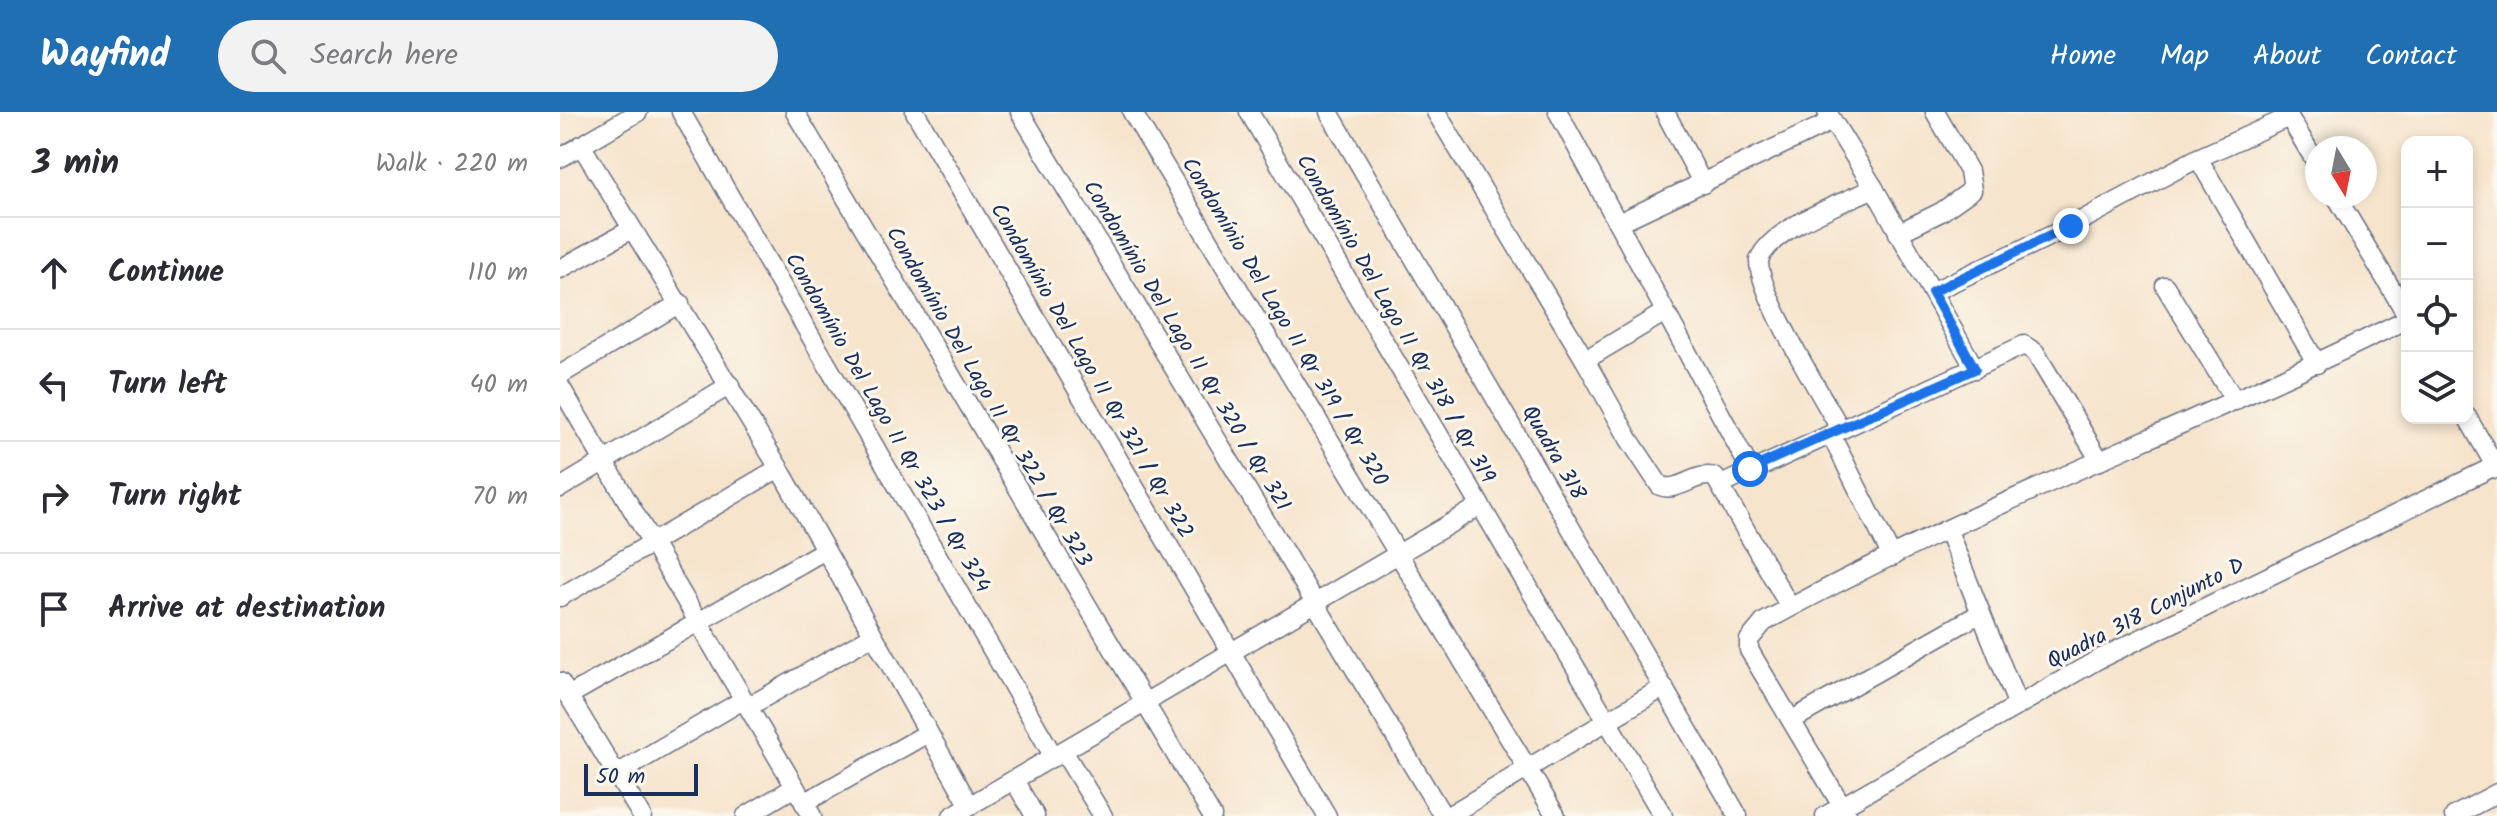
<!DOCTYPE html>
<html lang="en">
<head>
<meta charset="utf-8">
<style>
  :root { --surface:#fff; --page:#f2f2f3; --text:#2b2b33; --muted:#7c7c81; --line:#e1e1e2; --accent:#1f6fb2 }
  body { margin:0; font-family:Kalam,sans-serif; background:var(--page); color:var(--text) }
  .controls { position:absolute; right:24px; top:24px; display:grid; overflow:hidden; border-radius:16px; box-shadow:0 4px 12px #0003 }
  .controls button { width:72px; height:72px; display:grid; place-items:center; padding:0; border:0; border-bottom:2px solid var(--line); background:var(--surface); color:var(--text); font:40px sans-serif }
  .compass { position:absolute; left:1745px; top:24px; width:72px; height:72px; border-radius:50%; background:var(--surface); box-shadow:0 4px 12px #0003; rotate:170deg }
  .scale { position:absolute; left:24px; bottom:20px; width:114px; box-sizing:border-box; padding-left:8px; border:4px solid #1b2f5e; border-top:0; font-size:22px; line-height:28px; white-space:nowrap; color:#1b2f5e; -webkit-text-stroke:6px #fbf7ec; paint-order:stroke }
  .stop { position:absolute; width:24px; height:24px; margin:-18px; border:6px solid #1a73e8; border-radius:50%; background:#fff }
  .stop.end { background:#1a73e8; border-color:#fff; box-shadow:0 2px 8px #0008 }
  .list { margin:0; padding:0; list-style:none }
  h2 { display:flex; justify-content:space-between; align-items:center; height:104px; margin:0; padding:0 32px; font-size:34px }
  h2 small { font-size:26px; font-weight:400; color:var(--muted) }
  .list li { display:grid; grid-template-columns:52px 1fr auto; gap:24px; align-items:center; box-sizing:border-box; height:112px; padding:0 32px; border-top:2px solid var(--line) }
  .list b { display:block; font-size:30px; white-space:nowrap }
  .list em { font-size:26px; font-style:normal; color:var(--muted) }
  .icon { flex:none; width:44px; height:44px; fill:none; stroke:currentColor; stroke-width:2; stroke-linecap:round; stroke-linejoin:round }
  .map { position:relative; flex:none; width:1937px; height:704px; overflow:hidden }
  header { display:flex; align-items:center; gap:48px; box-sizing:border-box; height:112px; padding:0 40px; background:var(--accent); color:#fff }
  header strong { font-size:38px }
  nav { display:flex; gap:44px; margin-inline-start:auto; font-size:28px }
  .search { width:560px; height:72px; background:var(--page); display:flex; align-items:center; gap:20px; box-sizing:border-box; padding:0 28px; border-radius:44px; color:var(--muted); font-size:30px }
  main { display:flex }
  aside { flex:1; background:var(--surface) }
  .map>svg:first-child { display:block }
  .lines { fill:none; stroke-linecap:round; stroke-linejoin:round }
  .minor-casing { stroke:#686e84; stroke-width:21 }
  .minor { stroke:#fff; stroke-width:18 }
  .route { stroke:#1a73e8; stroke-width:10 }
  .labels { text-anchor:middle; stroke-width:6; stroke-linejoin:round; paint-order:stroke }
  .street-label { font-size:22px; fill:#1b2f5e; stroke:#fbf7ec }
</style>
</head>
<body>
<header>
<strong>Wayfind</strong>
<div class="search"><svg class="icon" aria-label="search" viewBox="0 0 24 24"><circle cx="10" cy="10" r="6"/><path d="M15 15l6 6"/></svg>Search here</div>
<nav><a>Home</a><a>Map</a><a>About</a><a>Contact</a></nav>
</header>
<main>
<aside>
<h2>3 min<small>Walk · 220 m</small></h2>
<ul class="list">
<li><svg class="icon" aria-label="ahead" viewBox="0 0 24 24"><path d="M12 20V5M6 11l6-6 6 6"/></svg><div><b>Continue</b></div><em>110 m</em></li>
<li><svg class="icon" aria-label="left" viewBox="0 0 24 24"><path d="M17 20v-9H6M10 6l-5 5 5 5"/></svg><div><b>Turn left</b></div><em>40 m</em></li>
<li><svg class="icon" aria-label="right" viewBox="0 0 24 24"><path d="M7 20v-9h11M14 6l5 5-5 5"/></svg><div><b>Turn right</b></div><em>70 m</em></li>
<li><svg class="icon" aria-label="arrive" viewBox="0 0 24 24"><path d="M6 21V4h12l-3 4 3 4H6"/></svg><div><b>Arrive at destination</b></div></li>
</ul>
</aside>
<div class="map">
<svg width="1937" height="704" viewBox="0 0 1937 704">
  <rect width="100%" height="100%" fill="#fbf7ec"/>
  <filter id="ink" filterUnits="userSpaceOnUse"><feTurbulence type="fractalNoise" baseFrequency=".0125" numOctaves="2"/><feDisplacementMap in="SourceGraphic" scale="16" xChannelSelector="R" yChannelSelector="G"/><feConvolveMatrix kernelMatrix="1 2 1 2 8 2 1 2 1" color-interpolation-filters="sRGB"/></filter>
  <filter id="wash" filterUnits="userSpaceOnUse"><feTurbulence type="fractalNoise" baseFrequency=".006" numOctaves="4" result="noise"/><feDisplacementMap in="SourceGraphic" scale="32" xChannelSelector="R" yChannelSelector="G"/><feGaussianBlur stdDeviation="1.8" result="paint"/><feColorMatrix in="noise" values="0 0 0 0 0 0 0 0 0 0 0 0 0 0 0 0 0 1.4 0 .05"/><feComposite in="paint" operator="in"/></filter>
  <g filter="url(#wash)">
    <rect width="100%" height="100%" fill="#f6e4cc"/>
  </g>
  <g filter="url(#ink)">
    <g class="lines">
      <defs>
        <g id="minor">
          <path d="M121,0L494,645"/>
          <path d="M235,0L652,704"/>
          <path d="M355,0L767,704"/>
          <path d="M460,0L883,704"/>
          <path d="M572,0L996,704"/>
          <path d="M689,0L1103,704"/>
          <path d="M769,0L1178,704"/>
          <path d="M876,0L1025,248"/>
          <path d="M998,0L1190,357"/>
          <path d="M1105,0L1143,72"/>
          <path d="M1267,0L1314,76L1415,257"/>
          <path d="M1726,0L1757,52"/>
          <path d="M21,33L219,356L410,694"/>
          <path d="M0,46L78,0"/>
          <path d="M1638,46L1757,252"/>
          <path d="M1776,84L1847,203"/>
          <path d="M1058,111L1272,9"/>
          <path d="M1338,121L1381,100L1412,78L1409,59L1375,0"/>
          <path d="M0,157L72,117"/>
          <path d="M1605,174L1675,289"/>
          <path d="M1372,180L1511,114L1638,46L1729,5"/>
          <path d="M1105,200L1025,248L1069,327L1100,374C1119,381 1136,359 1155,365L1230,495"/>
          <path d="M0,263L120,191"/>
          <path d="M0,274L252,704"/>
          <path d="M1907,305L1937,357"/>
          <path d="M1281,318C1263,286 1197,179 1199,148C1211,116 1283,91 1314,76"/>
          <path d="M1271,323L1332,445"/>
          <path d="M1161,373L1464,233L1475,240L1540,349"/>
          <path d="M0,376L170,273"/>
          <path d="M1388,419L1458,594"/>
          <path d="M0,485L219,356"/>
          <path d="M0,570L82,704"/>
          <path d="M8,584L265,438"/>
          <path d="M188,595L312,524"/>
          <path d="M1232,608L1419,502"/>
          <path d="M503,639L543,704"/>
          <path d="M57,662L183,588"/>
          <path d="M454,668L475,704"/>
          <path d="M244,691L368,621"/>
          <path d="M186,704L235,675"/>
          <path d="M392,704L920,394"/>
          <path d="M888,704L1104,575"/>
          <path d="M1265,704L1539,547L1935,354"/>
          <path d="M1288,704L1189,538V528L1204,510C1412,395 1635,313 1847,207"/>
          <path d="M1894,704L1937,681"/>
        </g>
      </defs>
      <use href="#minor" class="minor-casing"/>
      <use href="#minor" class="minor"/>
    </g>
  </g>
  <g class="lines" filter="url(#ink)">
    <path class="route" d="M1190,357L1415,257L1372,180L1511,114"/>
  </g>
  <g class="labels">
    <g class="street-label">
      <text transform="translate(837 206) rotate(60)" y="8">Condomínio Del Lago II Qr 318 / Qr 319</text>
      <text transform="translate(726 209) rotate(59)" y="8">Condomínio Del Lago II Qr 319 / Qr 320</text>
      <text transform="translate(628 233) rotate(59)" y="8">Condomínio Del Lago II Qr 320 / Qr 321</text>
      <text transform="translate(533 258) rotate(60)" y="8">Condomínio Del Lago II Qr 321 / Qr 322</text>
      <text transform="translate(430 284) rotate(60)" y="8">Condomínio Del Lago II Qr 322 / Qr 323</text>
      <text transform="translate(329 310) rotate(60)" y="8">Condomínio Del Lago II Qr 323 / Qr 324</text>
      <text transform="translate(995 340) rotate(60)" y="8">Quadra 318</text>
      <text transform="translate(1585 500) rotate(-27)" y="8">Quadra 318 Conjunto D</text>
    </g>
  </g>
</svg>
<div class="controls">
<button>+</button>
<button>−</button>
<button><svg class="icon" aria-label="locate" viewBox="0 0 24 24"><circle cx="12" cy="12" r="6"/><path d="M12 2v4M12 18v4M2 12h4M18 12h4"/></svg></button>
<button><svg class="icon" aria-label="layers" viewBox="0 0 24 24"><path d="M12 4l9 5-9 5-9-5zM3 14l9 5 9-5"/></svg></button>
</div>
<svg class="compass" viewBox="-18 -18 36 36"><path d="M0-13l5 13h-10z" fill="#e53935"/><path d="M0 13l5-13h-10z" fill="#7c7c81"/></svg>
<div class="scale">50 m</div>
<div class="stop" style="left:1190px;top:357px"></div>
<div class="stop end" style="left:1511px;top:114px"></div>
</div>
</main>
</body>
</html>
